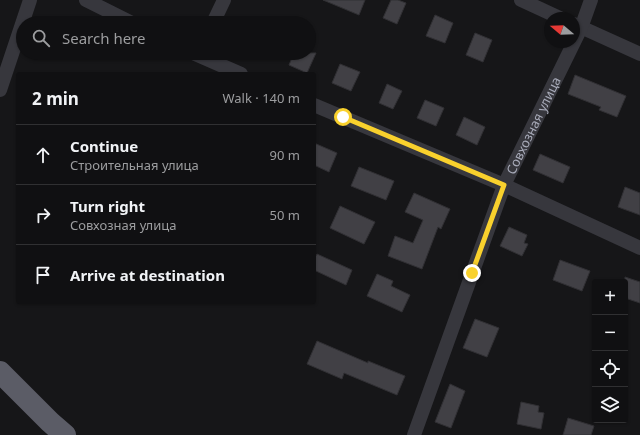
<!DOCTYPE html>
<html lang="en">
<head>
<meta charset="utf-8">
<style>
  :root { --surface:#101012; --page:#19191b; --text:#f1f3f6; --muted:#9c9d9f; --line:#303032 }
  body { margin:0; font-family:"Noto Sans",sans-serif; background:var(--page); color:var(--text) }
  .controls { position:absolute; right:12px; bottom:12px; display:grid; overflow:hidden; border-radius:4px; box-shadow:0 1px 3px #0004 }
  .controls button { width:36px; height:36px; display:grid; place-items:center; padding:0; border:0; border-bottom:1px solid var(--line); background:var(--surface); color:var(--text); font:20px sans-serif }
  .compass { position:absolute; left:544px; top:12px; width:36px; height:36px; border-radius:50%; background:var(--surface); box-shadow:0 1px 3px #0004; rotate:289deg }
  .stop { position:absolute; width:12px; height:12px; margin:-9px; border:3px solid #f9d12d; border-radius:50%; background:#fff }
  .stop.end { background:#f9d12d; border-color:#fff; box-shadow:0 1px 4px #0008 }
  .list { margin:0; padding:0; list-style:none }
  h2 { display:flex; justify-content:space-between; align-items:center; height:52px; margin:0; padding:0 16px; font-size:17px }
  h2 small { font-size:13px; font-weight:400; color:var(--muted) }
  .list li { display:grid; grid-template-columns:26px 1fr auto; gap:12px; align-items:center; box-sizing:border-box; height:60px; padding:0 16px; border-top:1px solid var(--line) }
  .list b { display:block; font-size:15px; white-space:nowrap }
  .list p { margin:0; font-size:13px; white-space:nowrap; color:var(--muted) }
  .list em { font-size:13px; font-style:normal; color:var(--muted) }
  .icon { flex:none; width:22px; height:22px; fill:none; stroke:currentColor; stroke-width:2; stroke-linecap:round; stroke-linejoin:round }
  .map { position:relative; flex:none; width:640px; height:435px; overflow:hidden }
  .search { position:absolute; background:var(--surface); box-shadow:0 1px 3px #0004; left:16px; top:16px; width:300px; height:44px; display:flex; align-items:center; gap:10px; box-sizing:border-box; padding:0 14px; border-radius:22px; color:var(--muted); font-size:15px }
  .panel { position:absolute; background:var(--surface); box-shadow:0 1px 3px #0004; left:16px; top:72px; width:300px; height:232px; border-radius:4px }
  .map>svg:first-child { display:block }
  .building { fill:#414045; stroke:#313034 }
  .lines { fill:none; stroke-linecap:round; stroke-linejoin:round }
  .minor { stroke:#37373d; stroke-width:14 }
  .trunk { stroke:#5b5c66; stroke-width:22 }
  .route { stroke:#f9d12d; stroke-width:5 }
  .labels { text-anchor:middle; stroke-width:3; stroke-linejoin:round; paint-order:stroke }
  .street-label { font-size:13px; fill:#a8abb9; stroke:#111113 }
</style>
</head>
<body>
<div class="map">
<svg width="640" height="435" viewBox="0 0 640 435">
  <rect width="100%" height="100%" fill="#161618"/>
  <g class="building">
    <path d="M323,0H365L359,15Z"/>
    <path d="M391,0H398L406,3L397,24L383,18Z"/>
    <path d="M435,15L453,23L445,43L426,36Z"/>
    <path d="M475,33L492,40L483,62L466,55Z"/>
    <path d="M294,53H316L307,73L289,65Z"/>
    <path d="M340,64L360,72L351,91L332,83Z"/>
    <path d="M575,75L626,96L617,117L599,110L601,107L568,94Z"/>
    <path d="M387,84L402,91L393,109L379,103Z"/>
    <path d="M425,100L444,108L436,126L417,118Z"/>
    <path d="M464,117L485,127L477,145L456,135Z"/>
    <path d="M314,143L337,153L329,172L314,165Z"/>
    <path d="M540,154L570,167L563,183L533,170Z"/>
    <path d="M359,167L394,181L386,200L351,186Z"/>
    <path d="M625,187L640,193V215L618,207Z"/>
    <path d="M414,193L450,209L441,229L438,227L422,269L388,256L395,236L413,243L423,220L405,212Z"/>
    <path d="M340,206L375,222L364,244L330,228Z"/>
    <path d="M509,227L527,235L524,243L528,244L522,256L500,246Z"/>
    <path d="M317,254L352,270L346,285L314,270V259Z"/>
    <path d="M560,260L590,271L582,291L553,280Z"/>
    <path d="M377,274L393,281L391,286L410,295L402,312L367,296Z"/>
    <path d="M625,277L640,282V303L625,298Z"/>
    <path d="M475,319L499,328L487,357L463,348Z"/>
    <path d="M317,341L368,363V361L405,376L397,395L344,373L342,379L307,364Z"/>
    <path d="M450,384L465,391L451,428L435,422Z"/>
    <path d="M521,402L539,406L538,412L544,413L541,429L517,424Z"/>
    <path d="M568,418L594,426L591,435H563Z"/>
  </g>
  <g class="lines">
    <g class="minor">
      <path d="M86,0L132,23"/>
      <path d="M521,0L560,18"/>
      <path d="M213,23L224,0"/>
      <path d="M574,24L640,54"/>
      <path d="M193,53L241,74"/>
      <path d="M0,90L30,0"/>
      <path d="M314,105L504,185L640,248"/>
      <path id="s1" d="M414,435L504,185L581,28L591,0"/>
    </g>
    <path class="trunk" d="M0,372L50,422L65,435"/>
  </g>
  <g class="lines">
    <path class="route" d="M343,117L504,185L472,273"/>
  </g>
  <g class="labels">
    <g class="street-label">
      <text dy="5" stroke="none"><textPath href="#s1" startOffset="332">Совхозная улица</textPath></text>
    </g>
  </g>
</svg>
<div class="controls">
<button>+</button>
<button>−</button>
<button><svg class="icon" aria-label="locate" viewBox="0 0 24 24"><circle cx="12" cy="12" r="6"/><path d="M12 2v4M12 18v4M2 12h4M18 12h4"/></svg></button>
<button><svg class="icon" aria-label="layers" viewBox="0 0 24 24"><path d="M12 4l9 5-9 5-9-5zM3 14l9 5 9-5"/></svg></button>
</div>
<svg class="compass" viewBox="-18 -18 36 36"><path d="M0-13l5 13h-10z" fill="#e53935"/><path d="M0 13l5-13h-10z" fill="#9c9d9f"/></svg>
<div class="stop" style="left:343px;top:117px"></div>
<div class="stop end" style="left:472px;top:273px"></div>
<div class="search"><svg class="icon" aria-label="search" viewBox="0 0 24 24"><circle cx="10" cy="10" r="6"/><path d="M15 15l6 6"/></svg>Search here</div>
<section class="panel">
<h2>2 min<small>Walk · 140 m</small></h2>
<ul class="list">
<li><svg class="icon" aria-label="ahead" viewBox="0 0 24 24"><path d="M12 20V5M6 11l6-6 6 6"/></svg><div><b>Continue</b><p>Строительная улица</p></div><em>90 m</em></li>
<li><svg class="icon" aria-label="right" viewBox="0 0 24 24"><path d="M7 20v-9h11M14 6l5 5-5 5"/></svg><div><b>Turn right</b><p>Совхозная улица</p></div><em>50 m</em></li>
<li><svg class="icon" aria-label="arrive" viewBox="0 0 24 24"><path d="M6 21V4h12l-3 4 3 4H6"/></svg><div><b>Arrive at destination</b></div></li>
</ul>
</section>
</div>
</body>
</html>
